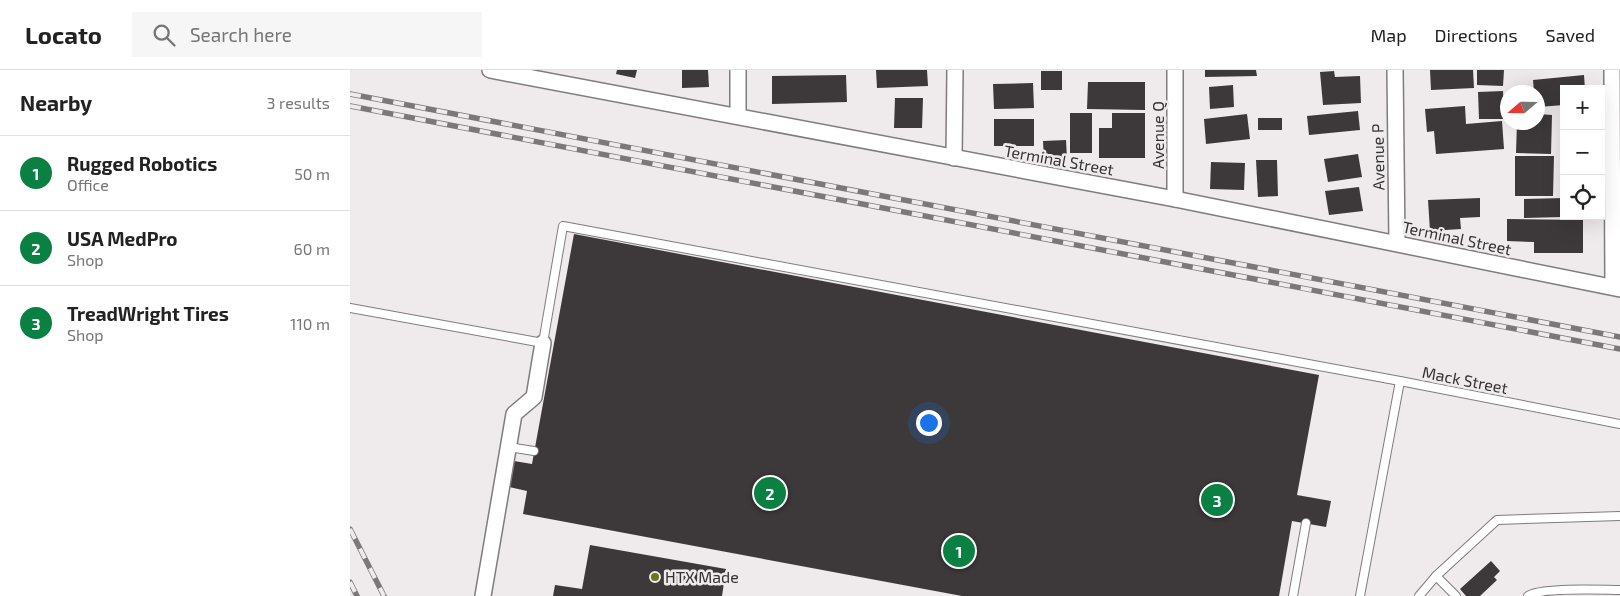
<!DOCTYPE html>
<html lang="en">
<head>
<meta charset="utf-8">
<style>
  :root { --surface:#fff; --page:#f6f6f6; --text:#222; --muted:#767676; --line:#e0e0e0; --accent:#0b8043 }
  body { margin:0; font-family:"Exo 2",sans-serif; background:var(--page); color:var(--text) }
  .controls { position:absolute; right:15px; top:15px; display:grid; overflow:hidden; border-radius:0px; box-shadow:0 5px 20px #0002 }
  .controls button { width:45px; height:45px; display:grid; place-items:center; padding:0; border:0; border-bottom:1px solid var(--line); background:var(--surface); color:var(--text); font:25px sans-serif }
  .compass { position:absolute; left:1150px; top:15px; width:45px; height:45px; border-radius:50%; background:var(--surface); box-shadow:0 5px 20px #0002; rotate:250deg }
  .you { position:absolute; left:578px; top:352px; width:18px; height:18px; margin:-12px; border:4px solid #fff; border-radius:50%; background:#1a73e8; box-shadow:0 0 0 8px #1a73e833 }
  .badge { display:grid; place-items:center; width:32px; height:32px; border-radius:50%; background:var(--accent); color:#fff; font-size:16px; font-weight:700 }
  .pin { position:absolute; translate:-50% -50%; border:2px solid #fff; box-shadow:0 1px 5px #0006 }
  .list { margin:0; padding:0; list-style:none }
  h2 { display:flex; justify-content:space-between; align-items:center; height:65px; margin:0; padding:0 20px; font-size:21px }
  h2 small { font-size:16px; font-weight:400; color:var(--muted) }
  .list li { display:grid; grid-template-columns:32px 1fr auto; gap:15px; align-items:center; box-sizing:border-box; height:75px; padding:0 20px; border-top:1px solid var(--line) }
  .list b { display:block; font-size:19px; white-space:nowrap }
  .list p { margin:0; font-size:16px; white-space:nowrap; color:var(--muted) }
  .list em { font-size:16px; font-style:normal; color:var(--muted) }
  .icon { flex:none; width:28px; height:28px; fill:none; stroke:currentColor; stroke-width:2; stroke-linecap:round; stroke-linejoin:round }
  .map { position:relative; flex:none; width:1270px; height:526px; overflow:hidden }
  header { display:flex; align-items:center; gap:30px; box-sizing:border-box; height:70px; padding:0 25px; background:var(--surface); border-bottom:1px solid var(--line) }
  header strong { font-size:24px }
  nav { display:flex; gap:28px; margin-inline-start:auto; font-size:18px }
  .search { width:350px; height:45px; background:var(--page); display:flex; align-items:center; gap:12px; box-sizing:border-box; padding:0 18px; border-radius:0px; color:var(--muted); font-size:19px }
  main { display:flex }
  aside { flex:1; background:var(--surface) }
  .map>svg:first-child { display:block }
  .building { fill:#3d393b }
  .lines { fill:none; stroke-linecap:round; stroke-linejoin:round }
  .service-casing { stroke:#807b7e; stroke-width:10 }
  .minor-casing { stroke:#807b7e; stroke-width:18 }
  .service { stroke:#fff; stroke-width:8 }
  .minor { stroke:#fff; stroke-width:15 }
  .rail-casing { stroke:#7b787a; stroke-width:5.5 }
  .rail { stroke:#efeaec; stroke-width:4; stroke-dasharray:11; stroke-linecap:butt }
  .poi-dot { fill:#6d741d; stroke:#efeaec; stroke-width:2 }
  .labels { text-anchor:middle; stroke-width:5; stroke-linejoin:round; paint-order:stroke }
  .street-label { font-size:16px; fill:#343233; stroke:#efeaec }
  .poi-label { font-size:16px; fill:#343233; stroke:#efeaec; text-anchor:start }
</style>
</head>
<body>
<header>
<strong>Locato</strong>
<div class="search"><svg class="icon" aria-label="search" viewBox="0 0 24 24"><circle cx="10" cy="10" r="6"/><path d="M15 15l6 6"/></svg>Search here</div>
<nav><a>Map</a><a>Directions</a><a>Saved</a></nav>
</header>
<main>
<aside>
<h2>Nearby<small>3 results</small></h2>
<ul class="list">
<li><span class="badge">1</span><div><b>Rugged Robotics</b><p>Office</p></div><em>50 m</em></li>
<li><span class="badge">2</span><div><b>USA MedPro</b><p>Shop</p></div><em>60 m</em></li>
<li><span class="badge">3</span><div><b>TreadWright Tires</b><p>Shop</p></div><em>110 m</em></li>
</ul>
</aside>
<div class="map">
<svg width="1270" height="526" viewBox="0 0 1270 526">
  <rect width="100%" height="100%" fill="#efeaec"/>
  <g class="building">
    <path d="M267,0H287L285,8L266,4Z"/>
    <path d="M332,0H358L359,17L332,18Z"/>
    <path d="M526,0H577L578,16L527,18Z"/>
    <path d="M855,0H906L907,6L855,7Z"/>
    <path d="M1080,0H1123L1124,18L1081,20Z"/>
    <path d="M1127,0H1154L1153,16L1127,15Z"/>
    <rect x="691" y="1" width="21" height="19"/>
    <path d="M984,1L985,7L1010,6L1011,33L973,35L970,2Z"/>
    <path d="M496,5L497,32L422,34V6Z"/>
    <path d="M1234,5L1235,19H1214V35L1188,37V22H1184L1183,10Z"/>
    <path d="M738,12H795V40L737,39Z"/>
    <path d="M683,13L684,38L644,39L643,14Z"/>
    <path d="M883,15L884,37L860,39L859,17Z"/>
    <path d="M1153,21L1154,49H1129L1128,22Z"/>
    <path d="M545,28H573L572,58H544Z"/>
    <path d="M1115,36L1116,54L1152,51L1154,79L1086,84L1084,61L1077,62L1075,39Z"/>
    <path d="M1008,41L1010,60L959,65L957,46Z"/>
    <rect x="720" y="43" width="22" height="40"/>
    <path d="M762,43H795V88H749V58H762Z"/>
    <path d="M897,44L900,69L856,74L854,49Z"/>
    <path d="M1188,44L1202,45L1201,84L1166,83L1167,52H1188Z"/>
    <rect x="908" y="48" width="24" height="12"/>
    <rect x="644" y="49" width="40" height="27"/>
    <path d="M716,70L717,89L694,90L693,71Z"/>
    <path d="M1008,84L1012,107L978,112L974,89Z"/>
    <path d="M1165,86H1204L1203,126H1165Z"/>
    <path d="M906,90H927L928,126L908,127Z"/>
    <path d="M861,92L895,93L894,120L860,119Z"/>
    <path d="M1009,117L1013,141L979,145L975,121Z"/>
    <path d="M1130,128V147L1110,148L1111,159L1080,161L1078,130Z"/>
    <path d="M1214,128V147L1174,148V129Z"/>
    <path d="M1157,149L1233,150V183H1184V172L1157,171Z"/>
    <path d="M224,164L969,305L947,425L981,431L976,457L942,451L929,526H612L173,444L177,421L154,416L158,390L182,394Z"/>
    <path d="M240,475L376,499L372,526H203L205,515L232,519Z"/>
    <path d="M1141,491L1150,501L1144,507L1147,510L1130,526H1116L1110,519Z"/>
  </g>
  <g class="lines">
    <defs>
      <g id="service">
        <path d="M0,238L193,273L213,156L1050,311"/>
        <path d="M158,377L184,381"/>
        <path d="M1086,506L1106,526"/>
        <path d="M943,526L956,453"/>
        <path d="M1010,526L1050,311L1270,354"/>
        <path d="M1069,526L1086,506L1147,450L1270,446"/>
        <path d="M1178,526C1190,517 1252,520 1270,520"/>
      </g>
      <g id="minor">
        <path d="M140,0L825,129L1270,219"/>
        <path d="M1045,0L1047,173"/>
        <path d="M1262,0L1263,217"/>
        <path d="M388,46V0"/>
        <path d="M604,88L605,0"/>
        <path d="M825,129V0"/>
        <path d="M133,526L164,344L184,327L193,273"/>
      </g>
    </defs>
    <use href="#service" class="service-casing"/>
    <use href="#minor" class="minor-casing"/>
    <use href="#service" class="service"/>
    <use href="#minor" class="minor"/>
    <defs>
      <g id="rail">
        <path d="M0,24L1270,267"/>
        <path d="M0,36L1270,279"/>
        <path d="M0,459L34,526"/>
        <path d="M0,512L7,526"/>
      </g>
    </defs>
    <use href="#rail" class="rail-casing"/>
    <use href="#rail" class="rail"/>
  </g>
  <circle class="poi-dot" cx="305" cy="507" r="5"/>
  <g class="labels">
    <g class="street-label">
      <text transform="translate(808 65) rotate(-90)" y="6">Avenue Q</text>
      <text transform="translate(1028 87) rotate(-91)" y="6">Avenue P</text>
      <text transform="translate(709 90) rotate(10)" y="6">Terminal Street</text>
      <text transform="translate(1107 168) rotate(12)" y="6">Terminal Street</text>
      <text transform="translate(1115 310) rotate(11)" y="6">Mack Street</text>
    </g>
    <g class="poi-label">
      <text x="315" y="513">HTX Made</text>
    </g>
  </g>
</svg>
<div class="controls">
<button>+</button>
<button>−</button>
<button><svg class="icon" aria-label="locate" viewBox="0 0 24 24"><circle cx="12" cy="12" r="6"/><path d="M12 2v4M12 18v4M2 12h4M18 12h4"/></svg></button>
</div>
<svg class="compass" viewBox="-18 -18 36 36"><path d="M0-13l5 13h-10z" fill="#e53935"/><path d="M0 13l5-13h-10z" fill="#767676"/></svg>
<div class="you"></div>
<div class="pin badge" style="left:609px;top:481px">1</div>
<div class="pin badge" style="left:420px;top:423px">2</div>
<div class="pin badge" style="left:867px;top:430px">3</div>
</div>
</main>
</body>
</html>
